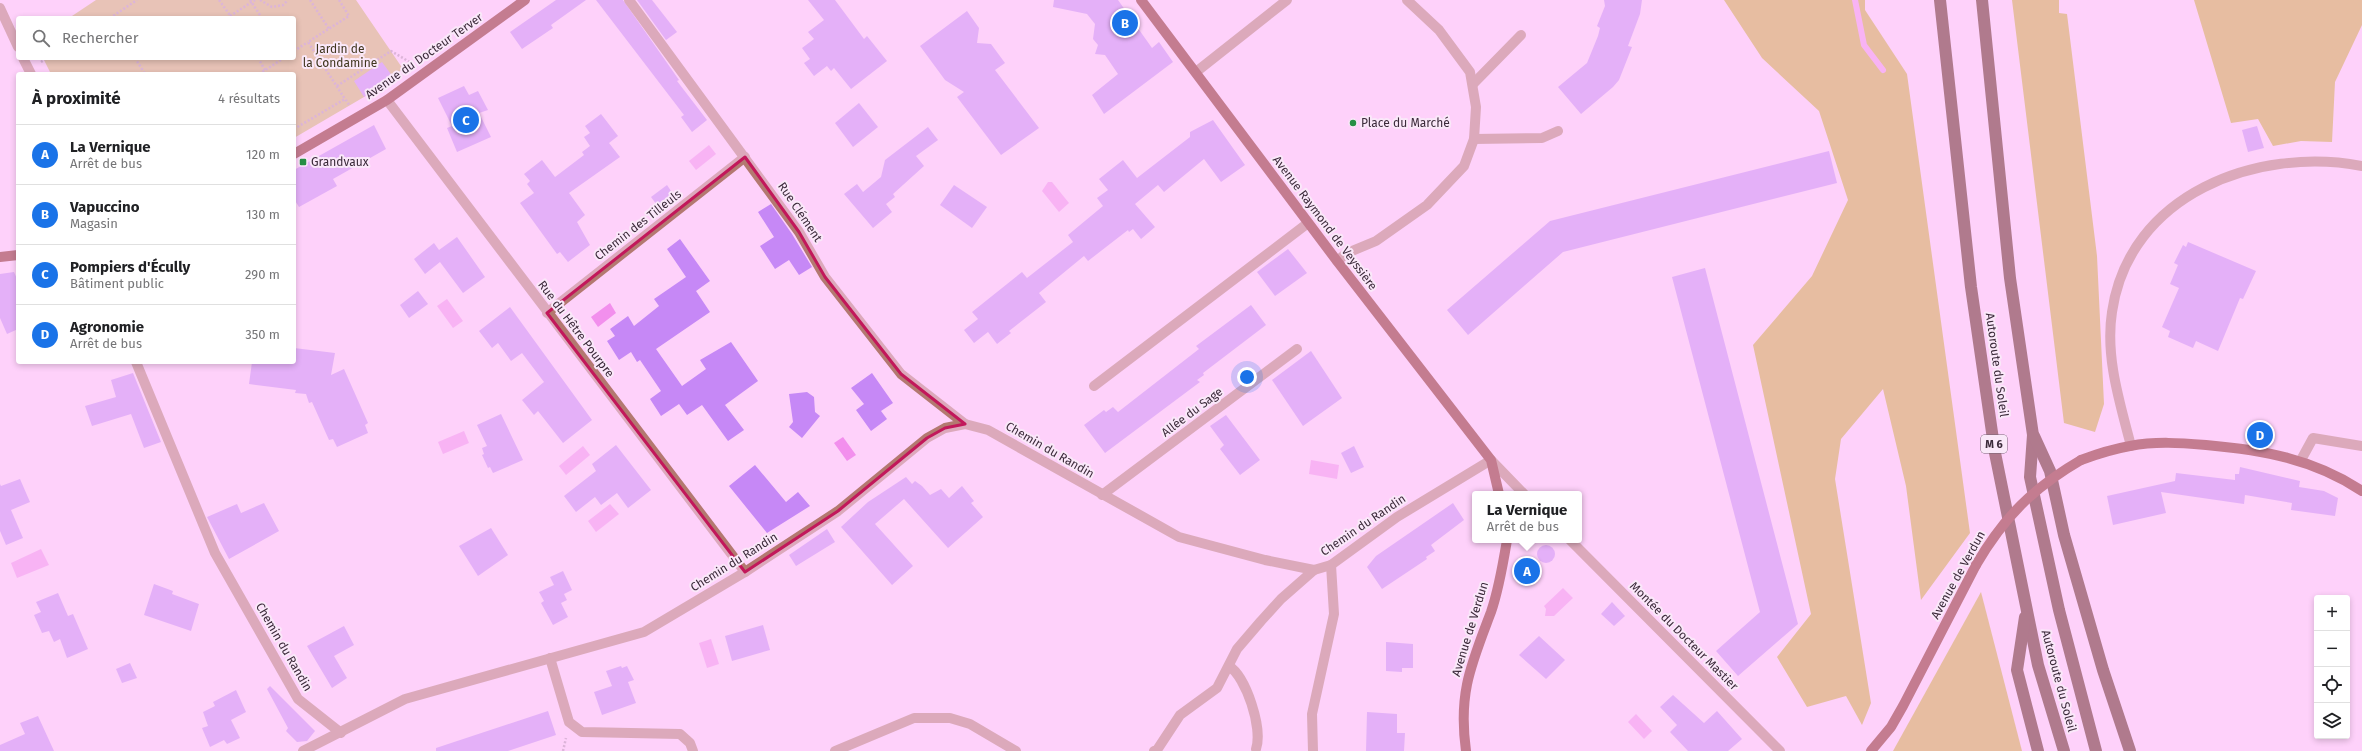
<!DOCTYPE html>
<html lang="fr">
<head>
<meta charset="utf-8">
<style>
  :root { --surface:#fff; --page:#f6f6f6; --text:#202124; --muted:#757577; --line:#e0e0e0; --accent:#1a73e8 }
  body { margin:0; font-family:"Fira Sans",sans-serif; background:var(--page); color:var(--text) }
  .controls { position:absolute; right:12px; bottom:12px; display:grid; overflow:hidden; border-radius:4px; box-shadow:0 2px 6px #0003 }
  .controls button { width:36px; height:36px; display:grid; place-items:center; padding:0; border:0; border-bottom:1px solid var(--line); background:var(--surface); color:var(--text); font:20px sans-serif }
  .you { position:absolute; left:1247px; top:377px; width:14px; height:14px; margin:-10px; border:3px solid #fff; border-radius:50%; background:#1a73e8; box-shadow:0 0 0 6px #1a73e833 }
  .badge { display:grid; place-items:center; width:26px; height:26px; border-radius:50%; background:var(--accent); color:#fff; font-size:13px; font-weight:700 }
  .pin { position:absolute; translate:-50% -50%; border:2px solid #fff; box-shadow:0 1px 4px #0006 }
  .popup { position:absolute; left:1472px; top:491px; width:110px; height:52px; box-sizing:border-box; display:grid; place-content:center; border-radius:4px; background:var(--surface); filter:drop-shadow(0 1px 3px #0005); font-size:13px; white-space:nowrap; color:var(--muted) }
  .popup b { font-size:15px; color:var(--text) }
  .popup::after { content:''; position:absolute; left:50%; top:100%; margin-left:-8px; border:8px solid transparent; border-top-color:var(--surface) }
  .list { margin:0; padding:0; list-style:none }
  h2 { display:flex; justify-content:space-between; align-items:center; height:52px; margin:0; padding:0 16px; font-size:17px }
  h2 small { font-size:13px; font-weight:400; color:var(--muted) }
  .list li { display:grid; grid-template-columns:26px 1fr auto; gap:12px; align-items:center; box-sizing:border-box; height:60px; padding:0 16px; border-top:1px solid var(--line) }
  .list b { display:block; font-size:15px; white-space:nowrap }
  .list p { margin:0; font-size:13px; white-space:nowrap; color:var(--muted) }
  .list em { font-size:13px; font-style:normal; color:var(--muted) }
  .icon { flex:none; width:22px; height:22px; fill:none; stroke:currentColor; stroke-width:2; stroke-linecap:round; stroke-linejoin:round }
  .map { position:relative; flex:none; width:2362px; height:751px; overflow:hidden }
  .search { position:absolute; background:var(--surface); box-shadow:0 2px 6px #0003; left:16px; top:16px; width:280px; height:44px; display:flex; align-items:center; gap:10px; box-sizing:border-box; padding:0 14px; border-radius:4px; color:var(--muted); font-size:15px }
  .panel { position:absolute; background:var(--surface); box-shadow:0 2px 6px #0003; left:16px; top:72px; width:280px; height:292px; border-radius:4px }
  .map>svg:first-child { display:block }
  .green { fill:#ceb166 }
  .forest { fill:#cca536 }
  .water { fill:#f28fed }
  .lines { fill:none; stroke-linecap:round; stroke-linejoin:round }
  .stream { stroke:#f28fed; stroke-width:6 }
  .building { fill:#c688f6 }
  .path { stroke:#b491b1; stroke-width:2.5; stroke-dasharray:2 2; stroke-linecap:butt }
  .minor { stroke:#b37970; stroke-width:10 }
  .major { stroke:#7f1510; stroke-width:10 }
  .highway { stroke:#53100b; stroke-width:12 }
  .major-bridge { stroke:#7f1510; stroke-width:10 }
  .marked { fill:none; stroke:#c2185b; stroke-width:3; stroke-linejoin:round }
  .poi-dot { fill:#268e45; stroke:#fae8f9; stroke-width:1.5 }
  .labels { text-anchor:middle; stroke-width:4; stroke-linejoin:round; paint-order:stroke }
  .shield { fill:#fae8f9; stroke:#746373; stroke-width:1 }
  .shield-label { font-size:11px; font-weight:bold; fill:#3b2a3a }
  .park-label { font-size:12px; fill:#3f361e; stroke:#fae8f9 }
  .street-label { font-size:12px; fill:#3b2a3a; stroke:#fae8f9 }
  .poi-label { font-size:12px; fill:#3b2a3a; stroke:#fae8f9; text-anchor:start }
</style>
</head>
<body>
<div class="map">
<svg width="2362" height="751" viewBox="0 0 2362 751">
  <rect width="100%" height="100%" fill="#fed1fa"/>
  <path class="green" d="M96,0H356L403,69L364,97L294,138V74H51L43,58H294V18H69Z"/>
  <g class="forest">
    <path d="M1724,0H1865V10L1907,74L1970,533L1921,600L1906,486L1883,389L1841,439L1835,479L1871,703L1862,725L1846,696L1807,707L1777,657L1811,614L1753,345L1812,276L1848,200L1819,111L1762,58Z"/>
    <path d="M2012,0H2059V13L2067,14L2097,256L2104,404L2095,432L2064,423Z"/>
    <path d="M2194,0H2362V25L2335,82L2332,142L2301,141L2273,146L2258,119L2231,123Z"/>
    <path d="M1981,592L2022,751H1893Z"/>
  </g>
  <g class="water">
    <path d="M709,145L716,154L696,170L689,161Z"/>
    <path d="M1048,182H1052L1069,203L1059,212L1042,191Z"/>
    <path d="M447,299L463,321L453,328L437,306Z"/>
    <path d="M610,303L616,313L598,327L591,317Z"/>
    <path d="M464,431L469,443L443,454L438,442Z"/>
    <path d="M843,437L856,455L847,461L834,443Z"/>
    <path d="M583,446L590,455L566,475L559,466Z"/>
    <path d="M1311,460L1339,465L1337,479L1309,474Z"/>
    <path d="M610,504L619,514L596,532L588,521Z"/>
    <path d="M41,549L49,565L17,578L11,563Z"/>
    <path d="M1563,588L1573,598L1554,616H1545L1546,609L1544,606Z"/>
    <path d="M711,639L719,664L707,668L699,643Z"/>
    <path d="M1636,714L1652,731L1644,739L1628,722Z"/>
  </g>
  <g class="lines">
    <path class="stream" d="M1855,0L1864,45L1883,70"/>
  </g>
  <g class="building">
    <path d="M556,0H586L551,25L553,28L522,49L510,32Z"/>
    <path d="M596,0H623L679,80L677,81L707,120L692,132L681,117L684,115Z"/>
    <path d="M637,0H652L677,32L666,40Z"/>
    <path d="M808,0H835L864,39L867,36L887,61L851,89L834,68L831,71L827,66L814,76L804,63L810,59L802,48L814,39L808,32L824,20Z"/>
    <path d="M1054,0H1118L1152,48L1159,42L1173,62L1104,114L1092,95L1118,74L1105,55L1095,54L1098,45L1093,39L1095,24L1087,14L1053,7Z"/>
    <path d="M1604,0H1642L1640,14L1628,46L1632,47L1619,80L1613,87L1581,114L1558,87L1587,63L1598,36L1600,28L1597,26L1605,6Z"/>
    <path d="M967,11L979,28L977,43L991,44L1005,63L995,70L1039,128L1001,155L957,97L964,92L945,80L920,46Z"/>
    <path d="M382,62L393,77L364,97L354,81Z"/>
    <path d="M464,86L469,95L478,91L488,110L479,113L491,137L457,152L447,128L452,126L438,98Z"/>
    <path d="M859,103L878,127L853,147L835,123Z"/>
    <path d="M601,114L618,136L609,143L620,157L569,193L585,215L577,222L590,245L568,262L560,252L557,254L520,203L534,193L527,184L530,181L524,174L542,160L555,177L584,155L582,152L590,146L584,137L590,133L585,126Z"/>
    <path d="M1213,120L1245,165L1221,182L1204,159L1164,192L1158,185L1135,204L1155,227L1141,239L1133,229L1129,232L1128,230L1088,261L1084,256L1039,293L1046,302L1009,331L1011,333L997,344L988,332L974,343L964,330L978,319L972,312L1022,272L1027,278L1073,242L1068,235L1103,206L1097,198L1108,190L1099,179L1123,160L1137,178L1190,137V132Z"/>
    <path d="M374,125L386,149L333,179L337,186L299,207L294,199V170Z"/>
    <path d="M2257,126L2264,148L2248,152L2242,130Z"/>
    <path d="M928,127L938,140L916,156L924,166L893,194L895,197L886,204L892,212L873,228L844,194L857,184L863,192L881,177L885,160Z"/>
    <path d="M1829,151L1837,183L1563,252L1468,335L1447,310L1550,221Z"/>
    <path d="M667,185L677,200L662,212L651,197Z"/>
    <path d="M954,185L987,207L972,228L940,205Z"/>
    <path d="M771,204L792,234L812,267L799,275L789,260L775,269L760,246L774,237L758,212Z"/>
    <path d="M457,237L485,277L463,293L440,262L425,274L414,259L434,243L439,250Z"/>
    <path d="M680,239L710,281L696,291L710,312L656,349L682,386L706,369L700,360L731,342L758,381L725,405L744,430L728,441L702,405L687,415L679,404L661,416L650,399L661,391L640,360L637,362L631,352L619,360L607,341L615,336L610,329L628,316L634,326L659,306L654,299L686,277L667,249Z"/>
    <path d="M2188,242L2256,271L2243,299L2240,298L2218,351L2196,341L2193,348L2168,337L2170,331L2162,327L2179,288L2170,284L2178,265L2174,263L2183,245L2186,247Z"/>
    <path d="M1288,249L1307,273L1275,296L1257,272Z"/>
    <path d="M1705,268L1798,624L1738,676L1716,651L1760,612L1672,277Z"/>
    <path d="M14,272L18,281V329L7,334L0,318V274Z"/>
    <path d="M418,291L428,304L409,318L400,305Z"/>
    <path d="M1251,305L1266,325L1203,373L1204,375L1197,380L1200,382L1105,453L1084,425L1104,410L1106,412L1113,407L1118,412L1199,349L1196,346Z"/>
    <path d="M510,307L592,420L563,443L538,411L534,415L522,400L544,382L522,353L511,361L498,343L492,348L479,331Z"/>
    <path d="M294,348L335,353L331,375L344,369L368,423L365,425L368,433L337,447L333,439L329,440L312,402L309,403L306,394L295,393L296,390L249,384L252,362H294Z"/>
    <path d="M1311,351L1342,398L1303,426L1272,380Z"/>
    <path d="M133,373L161,442L144,448L131,414L92,426L85,406L116,397L111,380Z"/>
    <path d="M872,373L893,403L881,411L887,419L871,431L856,410L864,404L851,388Z"/>
    <path d="M807,392L814,397L815,412L820,416L802,438L789,427L793,422L789,394Z"/>
    <path d="M501,414L523,460L493,473L490,467L488,468L482,455L484,454L482,448L487,446L477,425Z"/>
    <path d="M1226,415L1260,460L1240,475L1220,449L1224,445L1210,426Z"/>
    <path d="M616,445L651,490L628,508L617,493L601,505L595,497L576,512L564,496L596,471L592,464Z"/>
    <path d="M1354,446L1364,467L1351,473L1341,453Z"/>
    <path d="M755,465L786,502L798,492L810,506L767,533L729,486Z"/>
    <path d="M2240,467L2300,481L2299,487L2324,491L2338,498L2335,516L2291,510L2292,503L2245,495L2244,504L2161,492L2166,513L2113,525L2107,496L2175,481L2176,473L2235,480V474H2239Z"/>
    <path d="M906,477L912,484L915,481L922,486L930,495L941,489L949,498L962,486L974,501L971,503L983,517L948,548L904,499L875,524L913,566L892,585L841,527L868,502Z"/>
    <path d="M20,479L30,502L11,510L23,538L6,545L0,531V484L1,486Z"/>
    <path d="M264,503L279,531L229,559L207,517L237,504L241,513Z"/>
    <path d="M1453,503L1464,520L1431,545L1435,551L1426,557L1427,559L1382,589L1367,567L1376,556Z"/>
    <path d="M491,528L508,555L478,576L459,546Z"/>
    <path d="M827,529L835,542L796,566L789,555Z"/>
    <circle cx="1546" cy="554" r="9"/>
    <path d="M563,571L572,590L564,594L567,600L561,603L568,617L553,625L541,603L544,601L539,592L554,585L550,577Z"/>
    <path d="M154,584L173,591L172,594L199,604L191,631L144,615Z"/>
    <path d="M58,593L68,616L73,614L88,649L67,658L60,639L54,642L49,631L42,633L34,615L41,612L36,602Z"/>
    <path d="M1612,602L1625,616L1614,626L1601,614Z"/>
    <path d="M763,625L770,650L732,661L725,636Z"/>
    <path d="M344,626L354,645L334,656L347,678L332,688L307,646Z"/>
    <path d="M1539,636L1565,660L1546,679L1519,655Z"/>
    <path d="M1386,642L1413,644V668H1402V672L1386,671Z"/>
    <path d="M130,663L137,678L122,683L116,669Z"/>
    <path d="M621,666L622,668L627,666L634,680L628,682L636,703L602,715L594,692L612,686L606,671Z"/>
    <path d="M270,686L315,731L307,741L297,742L286,731L288,728L267,689Z"/>
    <path d="M236,690L246,712L231,720L240,738L227,744L224,740L210,747L202,728L208,726L203,712L215,706L213,702Z"/>
    <path d="M1673,695L1704,723L1717,711L1742,739L1728,751H1688L1670,732L1677,725L1660,707Z"/>
    <path d="M548,711L556,735L508,751H436V748Z"/>
    <path d="M1367,712L1397,714V733H1405L1404,751H1366Z"/>
    <path d="M38,716L54,751H0V745L25,734L20,723Z"/>
  </g>
  <g class="lines">
    <g class="path">
      <path d="M219,0L232,18"/>
      <path d="M250,0L262,18"/>
      <path d="M260,0L272,7L283,5L288,0"/>
      <path d="M310,0L329,29"/>
      <path d="M339,0L349,16L308,42L345,99"/>
      <path d="M230,16L255,0"/>
      <path d="M110,18L137,0"/>
      <path d="M294,51L308,42"/>
      <path d="M135,58L145,74"/>
      <path d="M258,58L265,70"/>
      <path d="M41,62L47,58"/>
      <path d="M259,74L284,58"/>
      <path d="M337,86L391,51L413,64"/>
      <path d="M294,129L345,99L350,106"/>
      <path d="M563,751L566,738"/>
    </g>
    <g class="minor">
      <path d="M629,0L799,232L825,277L901,374L965,424"/>
      <path d="M0,8L18,47"/>
      <path d="M23,58L31,74"/>
      <path d="M1196,72L1287,0"/>
      <path d="M1473,84L1521,35"/>
      <path d="M387,100L745,572"/>
      <path d="M1474,139L1542,138L1558,131"/>
      <path d="M1337,261L1347,253L1376,241L1427,205L1464,166L1474,139L1476,107L1470,72L1439,30L1407,0"/>
      <path d="M547,313L745,157"/>
      <path d="M136,362L215,553L298,699L341,733"/>
      <path d="M1094,386L1308,223"/>
      <path d="M2131,446C2120,403 2105,357 2112,312C2129,194 2257,146 2362,166"/>
      <path d="M2301,460L2313,438L2362,446"/>
      <path d="M1102,495L1297,349"/>
      <path d="M1570,540L1780,751"/>
      <path d="M550,658L569,722L582,732L680,734L690,743L693,751"/>
      <path d="M1229,666C1246,677 1263,728 1256,749"/>
      <path d="M303,751L405,699L644,632L745,572L838,511L927,438L945,428L965,424L988,430L1179,537L1265,560L1314,570L1331,565L1397,517L1491,460L1524,494"/>
      <path d="M835,751L914,718H950L970,724L1016,751"/>
      <path d="M1154,751L1157,750L1180,715L1217,688L1237,649L1261,621L1281,599L1314,570"/>
      <path d="M1313,751L1312,714L1334,614L1331,565"/>
    </g>
    <g class="major">
      <path d="M1141,0L1337,261L1491,460L1499,494"/>
      <path d="M294,154L387,100L525,0"/>
      <path d="M0,257L18,255"/>
      <path d="M2081,460C2097,454 2113,449 2130,446C2156,441 2181,443 2206,445C2263,450 2314,459 2362,491"/>
      <path d="M1466,751C1458,693 1471,665 1491,612C1499,589 1503,564 1507,540"/>
      <path d="M1871,751L1891,727L1903,706L1976,565"/>
    </g>
    <g class="highway">
      <path d="M1940,0L1971,287L1995,453L2038,665L2064,751"/>
      <path d="M1982,0L2010,278L2033,435L2030,477L2059,610L2096,751"/>
      <path d="M2034,436L2050,471L2064,535L2103,670L2130,751"/>
      <path d="M2025,617L2017,670L2038,751"/>
    </g>
    <path class="major-bridge" d="M1976,565C2004,517 2033,488 2081,460"/>
  </g>
  <path d="M0 0H2362V751H0ZM745,157L799,232L825,277L901,374L965,424L945,428L927,438L838,511L745,572L547,313Z" fill="#fed1fa" fill-opacity=".55" fill-rule="evenodd"/>
  <path class="marked" d="M745,157L799,232L825,277L901,374L965,424L945,428L927,438L838,511L745,572L547,313Z"/>
  <g class="poi-dot">
    <circle cx="1353" cy="123" r="4"/>
    <rect x="299" y="158" width="8" height="8" rx="2"/>
  </g>
  <g class="labels">
    <rect class="shield" x="1981" y="435" width="26" height="18" rx="3"/>
    <g class="shield-label">
      <text x="1994" y="448">M 6</text>
    </g>
    <g class="park-label">
      <text x="340" y="53">Jardin de<tspan x="340" dy="14">la Condamine</tspan></text>
    </g>
    <g class="street-label">
      <text transform="translate(424 56) rotate(-35)" y="4">Avenue du Docteur Terver</text>
      <text transform="translate(800 212) rotate(56)" y="4">Rue Clément</text>
      <text transform="translate(1325 223) rotate(53)" y="4">Avenue Raymond de Veyssière</text>
      <text transform="translate(638 225) rotate(-38)" y="4">Chemin des Tilleuls</text>
      <text transform="translate(576 329) rotate(53)" y="4">Rue du Hêtre Pourpre</text>
      <text transform="translate(1997 365) rotate(82)" y="4">Autoroute du Soleil</text>
      <text transform="translate(1192 412) rotate(-37)" y="4">Allée du Sage</text>
      <text transform="translate(1050 450) rotate(30)" y="4">Chemin du Randin</text>
      <text transform="translate(1363 525) rotate(-34)" y="4">Chemin du Randin</text>
      <text transform="translate(734 562) rotate(-32)" y="4">Chemin du Randin</text>
      <text transform="translate(1958 575) rotate(-61)" y="4">Avenue de Verdun</text>
      <text transform="translate(1470 629) rotate(-73)" y="4">Avenue de Verdun</text>
      <text transform="translate(1684 636) rotate(45)" y="4">Montée du Docteur Mastier</text>
      <text transform="translate(284 647) rotate(60)" y="4">Chemin du Randin</text>
      <text transform="translate(2059 681) rotate(75)" y="4">Autoroute du Soleil</text>
    </g>
    <g class="poi-label">
      <text x="1361" y="127">Place du Marché</text>
      <text x="311" y="166">Grandvaux</text>
    </g>
  </g>
</svg>
<div class="controls">
<button>+</button>
<button>−</button>
<button><svg class="icon" aria-label="locate" viewBox="0 0 24 24"><circle cx="12" cy="12" r="6"/><path d="M12 2v4M12 18v4M2 12h4M18 12h4"/></svg></button>
<button><svg class="icon" aria-label="layers" viewBox="0 0 24 24"><path d="M12 4l9 5-9 5-9-5zM3 14l9 5 9-5"/></svg></button>
</div>
<div class="you"></div>
<div class="pin badge" style="left:1527px;top:571px">A</div>
<div class="popup"><b>La Vernique</b>Arrêt de bus</div>
<div class="pin badge" style="left:1125px;top:23px">B</div>
<div class="pin badge" style="left:466px;top:120px">C</div>
<div class="pin badge" style="left:2260px;top:435px">D</div>
<div class="search"><svg class="icon" aria-label="search" viewBox="0 0 24 24"><circle cx="10" cy="10" r="6"/><path d="M15 15l6 6"/></svg>Rechercher</div>
<section class="panel">
<h2>À proximité<small>4 résultats</small></h2>
<ul class="list">
<li><span class="badge">A</span><div><b>La Vernique</b><p>Arrêt de bus</p></div><em>120 m</em></li>
<li><span class="badge">B</span><div><b>Vapuccino</b><p>Magasin</p></div><em>130 m</em></li>
<li><span class="badge">C</span><div><b>Pompiers d'Écully</b><p>Bâtiment public</p></div><em>290 m</em></li>
<li><span class="badge">D</span><div><b>Agronomie</b><p>Arrêt de bus</p></div><em>350 m</em></li>
</ul>
</section>
</div>
</body>
</html>
